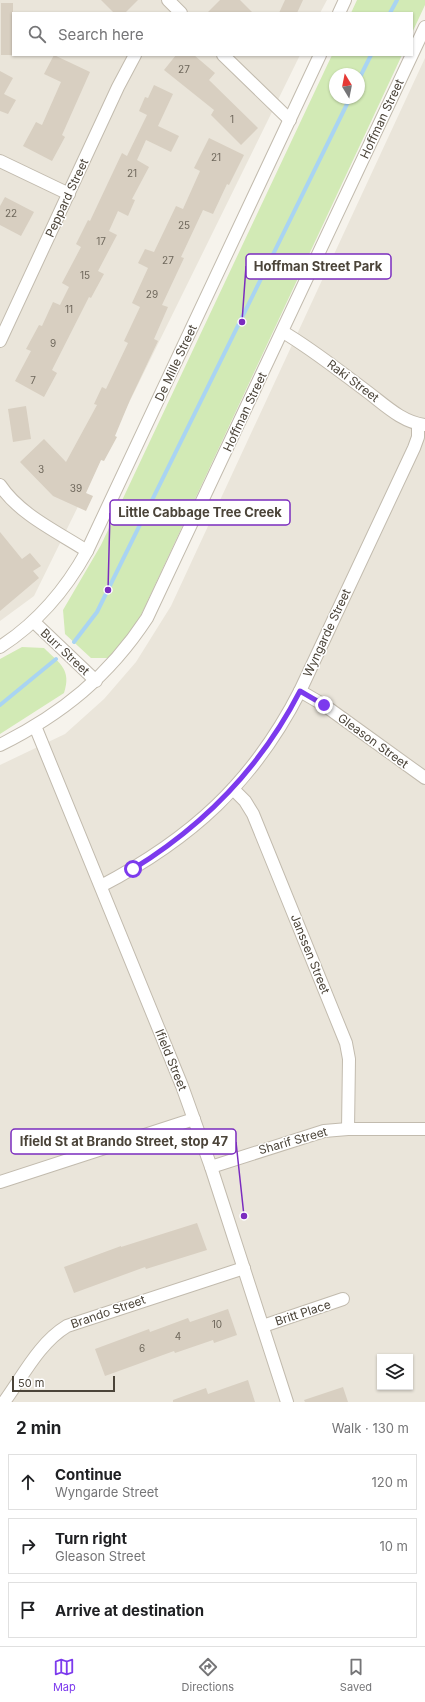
<!DOCTYPE html>
<html lang="en">
<head>
<meta charset="utf-8">
<style>
  :root { --surface:#fff; --page:#f2f2f2; --text:#202124; --muted:#757577; --line:#e0e0e0; --accent:#7c3aed }
  body { margin:0; font-family:Inter,sans-serif; background:var(--page); color:var(--text) }
  .controls { position:absolute; right:12px; bottom:12px; display:grid; overflow:hidden; border-radius:0px; box-shadow:0 1px 3px #0004 }
  .controls button { width:36px; height:36px; display:grid; place-items:center; padding:0; border:0; border-bottom:1px solid var(--line); background:var(--surface); color:var(--text); font:20px sans-serif }
  .compass { position:absolute; left:329px; top:68px; width:36px; height:36px; border-radius:50%; background:var(--surface); box-shadow:0 1px 3px #0004; rotate:350deg }
  .scale { position:absolute; left:12px; bottom:10px; width:103px; box-sizing:border-box; padding-left:4px; border:2px solid #4b4439; border-top:0; font-size:11px; line-height:14px; white-space:nowrap; color:#4b4439; -webkit-text-stroke:3px #fff; paint-order:stroke }
  .stop { position:absolute; width:12px; height:12px; margin:-9px; border:3px solid #7c3aed; border-radius:50%; background:#fff }
  .stop.end { background:#7c3aed; border-color:#fff; box-shadow:0 1px 4px #0008 }
  .list { margin:0; padding:0; list-style:none }
  h2 { display:flex; justify-content:space-between; align-items:center; height:52px; margin:0; padding:0 16px; font-size:17px }
  h2 small { font-size:13px; font-weight:400; color:var(--muted) }
  .list li { display:grid; grid-template-columns:26px 1fr auto; gap:12px; align-items:center; box-sizing:border-box; height:56px; margin:0 8px 8px; padding:0 8px; border:1px solid var(--line); border-radius:0px }
  .list b { display:block; font-size:15px; white-space:nowrap }
  .list p { margin:0; font-size:13px; white-space:nowrap; color:var(--muted) }
  .list em { font-size:13px; font-style:normal; color:var(--muted) }
  .icon { flex:none; width:22px; height:22px; fill:none; stroke:currentColor; stroke-width:2; stroke-linecap:round; stroke-linejoin:round }
  .map { position:relative; flex:none; width:425px; height:1402px; overflow:hidden }
  .search { position:absolute; background:var(--surface); box-shadow:0 1px 3px #0004; left:12px; right:12px; top:12px; height:44px; display:flex; align-items:center; gap:10px; box-sizing:border-box; padding:0 14px; border-radius:0px; color:var(--muted); font-size:15px }
  .sheet { height:244px; background:var(--surface) }
  nav { display:flex; justify-content:space-around; align-items:center; box-sizing:border-box; height:56px; border-top:1px solid var(--line); background:var(--surface); font-size:11px; color:var(--muted) }
  nav a { display:grid; justify-items:center; gap:2px }
  nav .on { color:var(--accent) }
  .map>svg:first-child { display:block }
  .residential { fill:#eae5da; fill-rule:evenodd }
  .green { fill:#d2eab5; fill-rule:evenodd }
  .lines { fill:none; stroke-linecap:round; stroke-linejoin:round }
  .stream { stroke:#a9d4f2; stroke-width:4 }
  .building { fill:#d8cfc1 }
  .minor-casing { stroke:#c2bbae; stroke-width:14 }
  .minor { stroke:#fff; stroke-width:12 }
  .route { stroke:#7c3aed; stroke-width:5 }
  .labels { text-anchor:middle; stroke-width:3; stroke-linejoin:round; paint-order:stroke }
  .number-label { font-size:10px; fill:#6e675b }
  .street-label { font-size:12px; fill:#4b4439; stroke:#fff }
  .leader { fill:none; stroke:#7b2cbf; stroke-width:1.5 }
  .callout-dot { fill:#7b2cbf; stroke:#fff; stroke-width:1.5 }
  .callout { fill:#fff; stroke:#7b2cbf; stroke-width:1.5 }
  .callout-label { font-size:13px; text-anchor:middle; font-weight:bold; fill:#4b4439 }
</style>
</head>
<body>
<div class="map">
<svg width="425" height="1402" viewBox="0 0 425 1402">
  <rect width="100%" height="100%" fill="#f6f3ec"/>
  <g class="residential">
    <path d="M0,0H327L320,13H13V55H300L34,596L0,621Z"/>
    <path d="M425,58V1402H0V765L65,734L104,699L136,662L171,606ZM380,1357H410V1387H380Z"/>
  </g>
  <g class="green">
    <path d="M357,0H425V5L412,33V13H351Z"/>
    <path d="M332,55H402L134,630L109,658H91L65,634L63,610L101,545ZM335,74H359V98H335Z"/>
    <path d="M22,647L44,648C59,663 72,669 64,693L0,734V659Z"/>
  </g>
  <g class="lines">
    <g class="stream">
      <path d="M390,13L397,0"/>
      <path d="M359,79L371,55"/>
      <path d="M74,642L97,612L350,98"/>
      <path d="M0,705L56,659"/>
    </g>
  </g>
  <g class="building">
    <path d="M101,0H138L125,13H114Z"/>
    <path d="M220,0H240L253,13H207Z"/>
    <path d="M285,0H303L297,13H279Z"/>
    <rect x="1" y="3" width="12" height="52"/>
    <path d="M54,55L90,72L62,135L65,137L52,161L23,146L36,122L42,125L61,82L44,74Z"/>
    <path d="M176,55H194L215,73L209,80L258,128L241,145L211,115L214,110L164,70Z"/>
    <path d="M0,71L13,78L4,94L16,100L8,114L0,111Z"/>
    <path d="M154,85L173,94L158,126L179,136L171,152L146,140L137,160L149,167L132,199L135,200L128,216L118,211L109,231L117,235L98,271L104,274L91,298L89,297L52,370L57,373L44,397L15,381L31,351L26,349L39,325L42,326L53,302L60,305L69,287L62,283L81,247L76,244L88,220L90,221L122,153L127,156L147,115L139,111L145,97L148,98Z"/>
    <path d="M209,138L244,155L229,185L227,184L213,214L203,210L181,257L184,258L162,305L168,307L154,339L158,341L130,400L115,436L117,437L104,461L101,460L86,493L93,496L86,511L53,496L20,462L44,439L66,462L97,405L94,404L102,387L106,389L128,343L124,341L140,307L132,303L148,268L138,263L145,249L154,252L176,206L183,209L200,171L194,168Z"/>
    <path d="M5,197L34,212L21,236L0,225V206Z"/>
    <path d="M26,406L31,439L13,442L8,409Z"/>
    <path d="M0,532L22,559L30,553L41,566L33,571L39,578L0,611Z"/>
    <path d="M197,1223L207,1250L146,1269L145,1267L74,1293L64,1267L121,1246V1247Z"/>
    <path d="M228,1309L237,1335L214,1343L213,1340L175,1353L174,1351L105,1376L95,1349L149,1329L150,1332L188,1318L190,1322Z"/>
    <path d="M248,1380L255,1402H173V1400L206,1388L208,1394Z"/>
    <path d="M343,1387L348,1402H305L304,1400Z"/>
  </g>
  <g class="lines">
    <defs>
      <g id="minor">
        <path d="M168,0L181,13"/>
        <path d="M339,13L345,0"/>
        <path d="M223,55L290,120"/>
        <path d="M0,161L69,194"/>
        <path d="M283,332C312,349 338,370 365,390C384,404 401,422 425,425"/>
        <path d="M0,341L118,87L135,55"/>
        <path d="M0,485C20,515 58,532 87,551"/>
        <path d="M34,622L96,681"/>
        <path d="M0,647C37,623 65,591 87,551L320,55"/>
        <path d="M300,691L324,705L425,778"/>
        <path d="M35,726L182,1086L211,1167L287,1402"/>
        <path d="M0,745C62,714 109,676 147,618L425,27"/>
        <path d="M233,789L245,801L253,814L346,1043L349,1059L348,1129"/>
        <path d="M101,886C191,839 253,783 300,691L414,448L418,437V425"/>
        <path d="M211,1167L324,1131L348,1129H425"/>
        <path d="M0,1182L194,1119"/>
        <path d="M263,1326L343,1299"/>
        <path d="M4,1402C23,1376 39,1343 67,1326L244,1268"/>
      </g>
    </defs>
    <use href="#minor" class="minor-casing"/>
    <use href="#minor" class="minor"/>
  </g>
  <g class="lines">
    <path class="route" d="M133,869C206,824 261,767 300,691L324,705"/>
  </g>
  <g class="labels">
    <g class="number-label">
      <text x="184" y="73">27</text>
      <text x="232" y="123">1</text>
      <text x="216" y="161">21</text>
      <text x="132" y="177">21</text>
      <text x="11" y="217">22</text>
      <text x="184" y="229">25</text>
      <text x="101" y="245">17</text>
      <text x="168" y="264">27</text>
      <text x="85" y="279">15</text>
      <text x="152" y="298">29</text>
      <text x="69" y="313">11</text>
      <text x="53" y="347">9</text>
      <text x="33" y="384">7</text>
      <text x="41" y="473">3</text>
      <text x="76" y="492">39</text>
      <text x="217" y="1328">10</text>
      <text x="178" y="1340">4</text>
      <text x="142" y="1352">6</text>
    </g>
    <g class="street-label">
      <text transform="translate(382 119) rotate(-65)" y="4">Hoffman Street</text>
      <text transform="translate(67 198) rotate(-65)" y="4">Peppard Street</text>
      <text transform="translate(176 363) rotate(-65)" y="4">De Mille Street</text>
      <text transform="translate(353 381) rotate(37)" y="4">Raki Street</text>
      <text transform="translate(245 412) rotate(-65)" y="4">Hoffman Street</text>
      <text transform="translate(327 633) rotate(-65)" y="4">Wyngarde Street</text>
      <text transform="translate(65 652) rotate(43)" y="4">Burr Street</text>
      <text transform="translate(373 741) rotate(36)" y="4">Gleason Street</text>
      <text transform="translate(310 954) rotate(68)" y="4">Janssen Street</text>
      <text transform="translate(171 1060) rotate(68)" y="4">Ifield Street</text>
      <text transform="translate(293 1141) rotate(-16)" y="4">Sharif Street</text>
      <text transform="translate(108 1312) rotate(-19)" y="4">Brando Street</text>
      <text transform="translate(303 1313) rotate(-18)" y="4">Britt Place</text>
    </g>
  </g>
  <path class="leader" d="M242 322L246 266M108 590L110 513M244 1216L236 1142"/>
  <g class="callout-dot">
    <circle cx="242" cy="322" r="4"/>
    <circle cx="108" cy="590" r="4"/>
    <circle cx="244" cy="1216" r="4"/>
  </g>
  <g class="callout">
    <rect x="246" y="254" width="145" height="25" rx="4"/>
    <rect x="110" y="500" width="180" height="25" rx="4"/>
    <rect x="11" y="1129" width="225" height="25" rx="4"/>
  </g>
  <g class="callout-label">
    <text x="318" y="271">Hoffman Street Park</text>
    <text x="200" y="517">Little Cabbage Tree Creek</text>
    <text x="124" y="1146">Ifield St at Brando Street, stop 47</text>
  </g>
</svg>
<div class="controls">
<button><svg class="icon" aria-label="layers" viewBox="0 0 24 24"><path d="M12 4l9 5-9 5-9-5zM3 14l9 5 9-5"/></svg></button>
</div>
<svg class="compass" viewBox="-18 -18 36 36"><path d="M0-13l5 13h-10z" fill="#e53935"/><path d="M0 13l5-13h-10z" fill="#757577"/></svg>
<div class="scale">50 m</div>
<div class="stop" style="left:133px;top:869px"></div>
<div class="stop end" style="left:324px;top:705px"></div>
<div class="search"><svg class="icon" aria-label="search" viewBox="0 0 24 24"><circle cx="10" cy="10" r="6"/><path d="M15 15l6 6"/></svg>Search here</div>
</div>
<section class="sheet">
<h2>2 min<small>Walk · 130 m</small></h2>
<ul class="list">
<li><svg class="icon" aria-label="ahead" viewBox="0 0 24 24"><path d="M12 20V5M6 11l6-6 6 6"/></svg><div><b>Continue</b><p>Wyngarde Street</p></div><em>120 m</em></li>
<li><svg class="icon" aria-label="right" viewBox="0 0 24 24"><path d="M7 20v-9h11M14 6l5 5-5 5"/></svg><div><b>Turn right</b><p>Gleason Street</p></div><em>10 m</em></li>
<li><svg class="icon" aria-label="arrive" viewBox="0 0 24 24"><path d="M6 21V4h12l-3 4 3 4H6"/></svg><div><b>Arrive at destination</b></div></li>
</ul>
</section>
<nav>
<a class="on"><svg class="icon" aria-label="map" viewBox="0 0 24 24"><path d="M3 6l6-2 6 2 6-2v14l-6 2-6-2-6 2zM9 4v14M15 6v14"/></svg>Map</a>
<a><svg class="icon" aria-label="directions" viewBox="0 0 24 24"><path d="M12 3l9 9-9 9-9-9zM9 14v-3h6M13 9l2 2-2 2"/></svg>Directions</a>
<a><svg class="icon" aria-label="saved" viewBox="0 0 24 24"><path d="M7 4h10v16l-5-4-5 4z"/></svg>Saved</a>
</nav>
</body>
</html>
